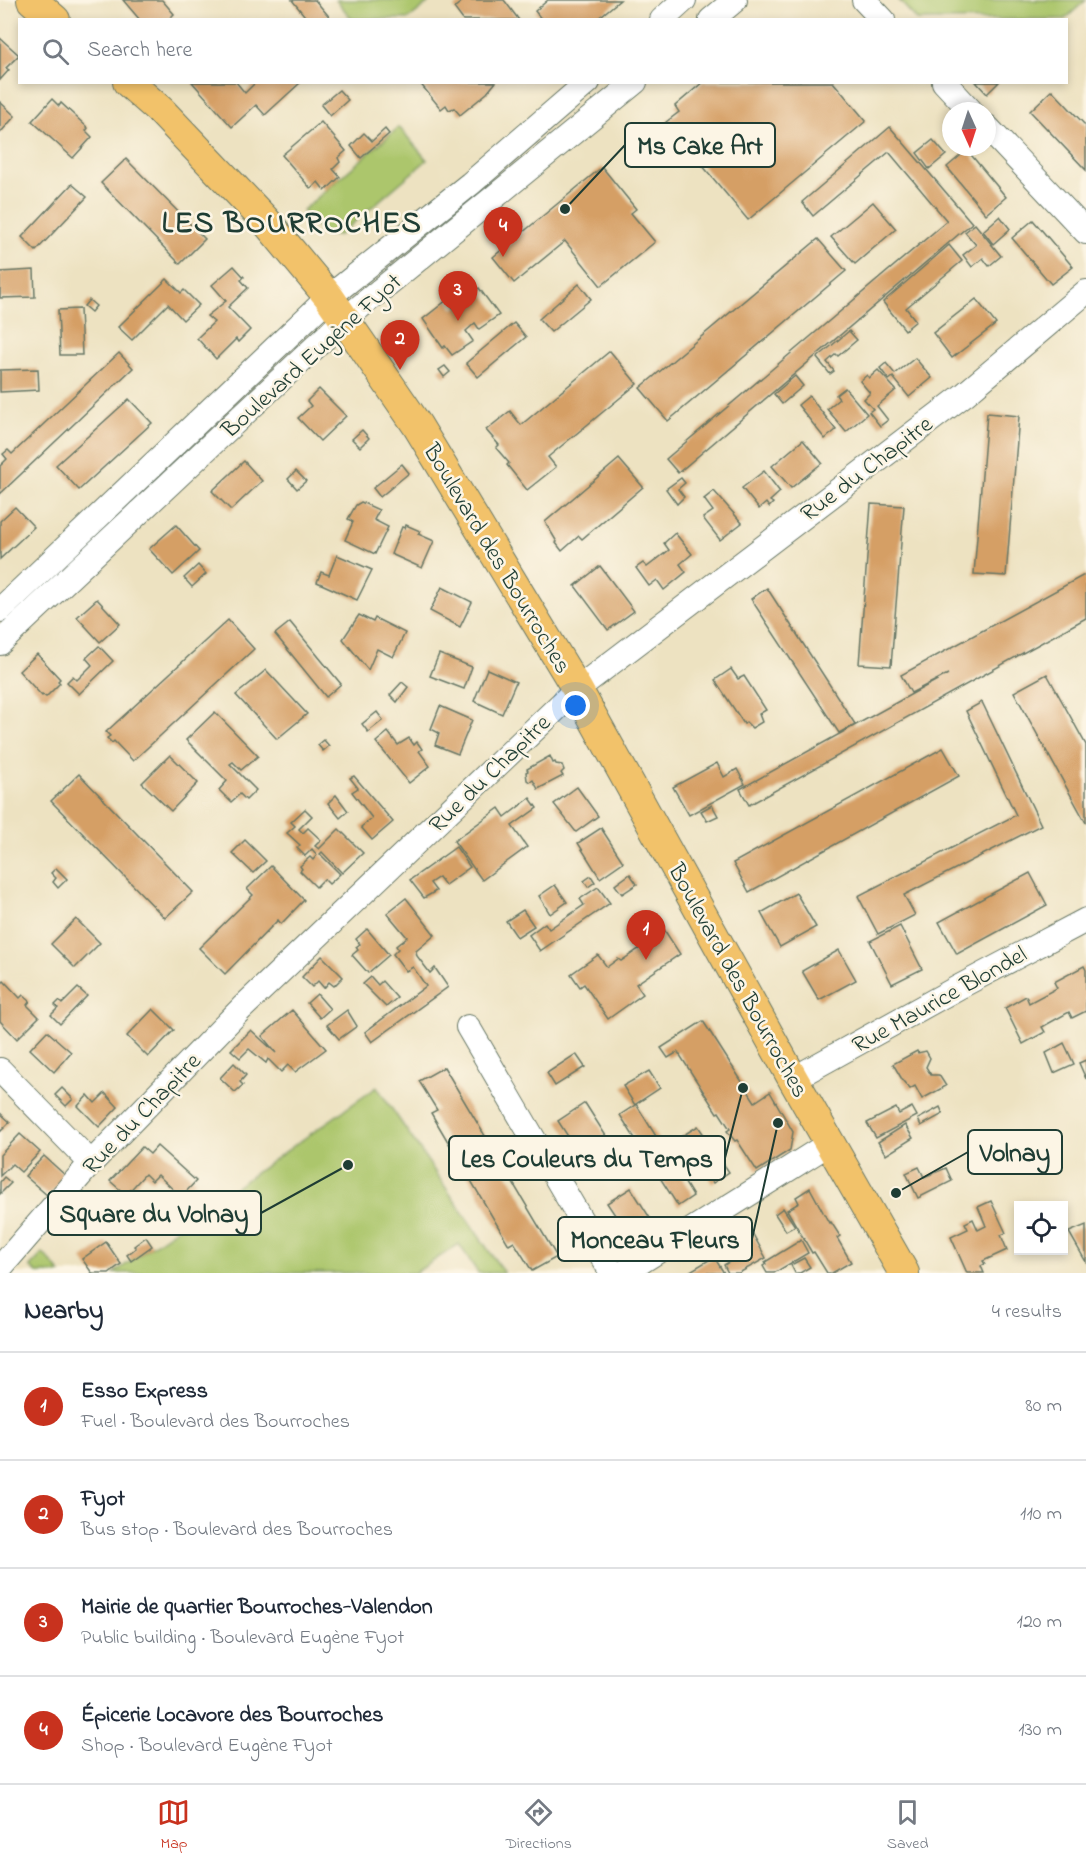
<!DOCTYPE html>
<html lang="en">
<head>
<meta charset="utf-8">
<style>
  :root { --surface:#fff; --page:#f2f2f3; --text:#1f2937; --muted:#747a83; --line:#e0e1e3; --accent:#c8321e }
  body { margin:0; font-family:"Indie Flower",sans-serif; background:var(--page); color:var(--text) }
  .controls { position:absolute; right:18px; bottom:18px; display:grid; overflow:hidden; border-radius:0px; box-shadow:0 3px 9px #0003 }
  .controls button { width:54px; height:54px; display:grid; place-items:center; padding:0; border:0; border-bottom:2px solid var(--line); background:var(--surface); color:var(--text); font:30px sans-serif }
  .compass { position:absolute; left:942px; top:102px; width:54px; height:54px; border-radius:50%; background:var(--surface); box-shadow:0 3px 9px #0003; rotate:177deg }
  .you { position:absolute; left:576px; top:706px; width:21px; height:21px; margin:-15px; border:4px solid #fff; border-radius:50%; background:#1a73e8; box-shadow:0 0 0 9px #1a73e833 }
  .badge { display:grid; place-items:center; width:39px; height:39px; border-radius:50%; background:var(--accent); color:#fff; font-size:20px; font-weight:700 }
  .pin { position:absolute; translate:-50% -50px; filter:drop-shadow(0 2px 3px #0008) }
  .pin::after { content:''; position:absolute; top:32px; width:21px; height:18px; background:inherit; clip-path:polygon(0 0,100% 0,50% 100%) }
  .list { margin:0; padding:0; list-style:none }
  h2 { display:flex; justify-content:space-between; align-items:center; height:78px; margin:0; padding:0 24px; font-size:26px }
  h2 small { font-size:20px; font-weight:400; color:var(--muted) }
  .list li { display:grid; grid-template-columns:39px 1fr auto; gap:18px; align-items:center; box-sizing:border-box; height:108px; padding:0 24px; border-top:2px solid var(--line) }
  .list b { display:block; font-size:22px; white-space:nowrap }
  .list p { margin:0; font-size:20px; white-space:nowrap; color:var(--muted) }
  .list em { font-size:20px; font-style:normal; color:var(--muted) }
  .icon { flex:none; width:33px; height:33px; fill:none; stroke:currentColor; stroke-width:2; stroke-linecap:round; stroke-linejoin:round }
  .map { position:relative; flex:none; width:1086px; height:1273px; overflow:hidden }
  .search { position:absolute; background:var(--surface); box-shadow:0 3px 9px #0003; left:18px; right:18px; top:18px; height:66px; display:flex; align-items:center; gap:15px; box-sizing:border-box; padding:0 21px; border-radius:0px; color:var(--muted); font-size:22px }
  .sheet { height:510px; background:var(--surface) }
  nav { display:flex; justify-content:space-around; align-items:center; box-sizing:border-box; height:84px; border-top:2px solid var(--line); background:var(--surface); font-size:16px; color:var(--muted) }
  nav a { display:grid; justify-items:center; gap:3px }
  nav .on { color:var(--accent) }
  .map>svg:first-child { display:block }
  .green { fill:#acc66c; stroke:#668250; stroke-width:1.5 }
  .building { fill:#d59f65 }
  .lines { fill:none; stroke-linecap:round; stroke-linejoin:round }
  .minor-casing { stroke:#677765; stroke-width:26 }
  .major-casing { stroke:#677765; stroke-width:32 }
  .minor { stroke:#fff; stroke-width:24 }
  .major { stroke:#f2c26a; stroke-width:30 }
  .labels { text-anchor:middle; stroke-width:5; stroke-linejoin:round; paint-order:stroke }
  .street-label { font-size:24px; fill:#1f3d34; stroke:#fcf5e5 }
  .district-label { font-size:30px; font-weight:bold; letter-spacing:1.5px; fill:#1f3d34; stroke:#fcf5e5 }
  .leader { fill:none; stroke:#1f3d34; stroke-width:2 }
  .callout-dot { fill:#1f3d34; stroke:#fcf5e5; stroke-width:2 }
  .callout { fill:#fcf5e5; stroke:#1f3d34; stroke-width:2 }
  .callout-label { font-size:26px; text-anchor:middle; font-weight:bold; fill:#1f3d34 }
</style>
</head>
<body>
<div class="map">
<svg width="1086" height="1273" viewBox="0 0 1086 1273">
  <rect width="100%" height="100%" fill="#fcf5e5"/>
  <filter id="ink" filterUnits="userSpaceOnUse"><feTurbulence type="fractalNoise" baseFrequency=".0167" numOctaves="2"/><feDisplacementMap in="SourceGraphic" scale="12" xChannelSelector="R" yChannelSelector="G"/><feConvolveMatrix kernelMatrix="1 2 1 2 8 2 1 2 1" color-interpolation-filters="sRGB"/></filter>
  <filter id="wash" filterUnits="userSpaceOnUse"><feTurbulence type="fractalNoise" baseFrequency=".008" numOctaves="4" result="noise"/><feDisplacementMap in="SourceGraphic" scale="24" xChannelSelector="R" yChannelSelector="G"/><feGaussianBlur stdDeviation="1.35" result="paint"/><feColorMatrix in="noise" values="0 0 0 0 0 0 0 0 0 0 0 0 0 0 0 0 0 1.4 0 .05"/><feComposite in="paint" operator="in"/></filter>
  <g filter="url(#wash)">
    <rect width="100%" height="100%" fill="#ede2c1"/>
    <g class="green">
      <path d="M336,0H432L408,19H352Z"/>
      <path d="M899,0H1086L1065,19L917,20Z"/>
      <path d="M399,127L427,160L339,235H325L302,211Z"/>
      <path d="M377,1087L504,1273H478L459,1244L415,1273H114Z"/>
      <path d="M43,1253L61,1273H37L30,1267Z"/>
    </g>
    <g id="blocks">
      <g class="building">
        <path d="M123,0H162L174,14L168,20H140Z"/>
        <path d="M292,0H315L332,20H308Z"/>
        <path d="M464,0H504L519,20H463L454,8Z"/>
        <path d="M548,0H620L596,20H542L535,11Z"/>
        <path d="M0,38L19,55L6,68L9,70L0,80Z"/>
        <path d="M192,82H236L245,93L256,82H301L265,115L256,105L232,127Z"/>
        <path d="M419,82H496L487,93L460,115L454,108L449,110L446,105L441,109Z"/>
        <path d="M703,82H833L866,121L748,220L666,122L679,112L675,106Z"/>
        <path d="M976,82H999L987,94Z"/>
        <path d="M339,90L348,100L330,116L321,105Z"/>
        <path d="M1052,90L1086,126V170L1030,111Z"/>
        <path d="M52,99L59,106L61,103L88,128L86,131L92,137L73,158L32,121Z"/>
        <path d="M0,102L15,116L0,133Z"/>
        <path d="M321,122L346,151L338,158L340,162L333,169L340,177L325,191L318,182L311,189L282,155Z"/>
        <path d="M890,127L972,223L678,473L666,459L947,221L889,152L813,216L802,202Z"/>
        <path d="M385,129L389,134L361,158L351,146L364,133L372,141Z"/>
        <path d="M933,140L946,155L929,169L917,153Z"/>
        <path d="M967,150L1006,197L986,214L947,167Z"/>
        <path d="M126,159L205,239L180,264L101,183Z"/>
        <path d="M602,167L636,209L631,213L655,242L601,286L565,241L514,283L493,257Z"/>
        <path d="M72,184L87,197L36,251L22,237Z"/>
        <path d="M873,202L896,229L855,264L831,237Z"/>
        <path d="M1000,216L1010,229L993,244L983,231Z"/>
        <path d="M1033,220L1073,267L1051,284L1012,238Z"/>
        <path d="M975,224L1001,256L989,266L983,258L972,267L963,255L976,245L965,232Z"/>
        <path d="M818,239L846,271L668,421L640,388Z"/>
        <path d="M949,245L962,261L906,308L916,321L905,330L883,302Z"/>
        <path d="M234,266L244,277L241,280L248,288L228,307L250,330L238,342L236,339L216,359L197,338L214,322L207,316L226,301L212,285Z"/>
        <path d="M34,270L35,297L0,298V272Z"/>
        <path d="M167,279L181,293L184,290L199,305L183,320L168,304L132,340L118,327Z"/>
        <path d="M579,284L591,299L551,332L539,319Z"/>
        <path d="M479,288L499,315L479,329L475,323L466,331L473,341L452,355L445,346L443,348L423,319L447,300L454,309L461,304L459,302Z"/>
        <path d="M976,299L996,324L952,358L933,333Z"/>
        <path d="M89,300L96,306L91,312L84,306Z"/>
        <path d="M80,309L82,355H60L58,310Z"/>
        <path d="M514,323L526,337L478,377L466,363Z"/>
        <path d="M849,331L857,340L838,356L836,354L827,362L834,371L830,374L817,358Z"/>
        <path d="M610,351L637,384L548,457L556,467L527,490L507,465L509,463L496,448L499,445L486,430L510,411L521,425Z"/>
        <path d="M119,353L133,368L0,494V466L7,459L3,454L8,450L12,454Z"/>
        <path d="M915,358L932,378L909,397L893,377L889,380L880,368L886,363L895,374Z"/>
        <path d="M445,366L450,372L444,377L439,370Z"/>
        <path d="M38,369L39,390L0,392V370Z"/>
        <path d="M878,370L896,390L877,406L888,420L880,426L869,412L873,409L864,399L870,393L860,381L867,375L869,378Z"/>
        <path d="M795,376L803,386L782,404L774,394Z"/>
        <path d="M845,388L867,414L846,432L827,409L839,399L836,395Z"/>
        <path d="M319,389L346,416L320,441L298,418L311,406L307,401Z"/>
        <path d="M809,396L836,430L825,439L798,405Z"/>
        <path d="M129,399L152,423L79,490L56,465Z"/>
        <path d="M987,413L1019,416L1006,576L974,574Z"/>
        <path d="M362,430L369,438L360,447L352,439Z"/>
        <path d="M803,440L822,463L791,488L772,466Z"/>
        <path d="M619,459L643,487L582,539L579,536L562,551L556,543L557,542L545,522Z"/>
        <path d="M244,461L262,481L231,510L212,491Z"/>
        <path d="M402,464L409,473L380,497L373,488Z"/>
        <path d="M296,471L306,481L297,489L288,479Z"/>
        <path d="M764,471L780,492L770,501L773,503L769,507L766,503L759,509L742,488Z"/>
        <path d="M681,478L685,483L678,489L684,497L677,504L666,489Z"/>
        <path d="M714,491L742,523L720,540L703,518L713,511L704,499Z"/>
        <path d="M361,502L379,510L374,520L388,527L375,554L345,540L353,522L348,519L356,505Z"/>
        <path d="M871,504L904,506L891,666L859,664Z"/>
        <path d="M15,507L34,527L0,559V521Z"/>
        <path d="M176,525L199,551L173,575L149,549Z"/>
        <path d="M406,525L420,531L418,534L434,541L422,568L391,554L402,527L405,528Z"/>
        <path d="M675,533L692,554L680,564L686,572L664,590L657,580L649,586L636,568L643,563L647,567L669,550L664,543Z"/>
        <path d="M337,555L372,570L357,600L317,582L321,572L329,575Z"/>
        <path d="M198,565L206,574L192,587L184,578Z"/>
        <path d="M600,566L634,611L608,630L575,586Z"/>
        <path d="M1086,574V618L749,805L740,789L948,674L911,693L901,675Z"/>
        <path d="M442,587L472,602L460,627L430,611Z"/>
        <path d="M767,588L855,724L839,733L751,599Z"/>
        <path d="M97,599L120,624L100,642L77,617Z"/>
        <path d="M359,615L373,622L375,618L405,633L393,657L377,649L368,670L343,639Z"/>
        <path d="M228,620L254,649L133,761L114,741L112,743L107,738L110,736L106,732Z"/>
        <path d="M290,622L341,684L326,697L275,634Z"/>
        <path d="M99,646L113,661L79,694L67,682L73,676L77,680L92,665L86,658Z"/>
        <path d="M37,654L60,679L58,681L60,683L46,697L43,695L42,696L19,671Z"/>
        <path d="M439,654L472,667L464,689L430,676Z"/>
        <path d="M487,669L516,682L502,714L474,701Z"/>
        <path d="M731,669L738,679L744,676L766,710L759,714L762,722L752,728L746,722L744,724L715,680Z"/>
        <path d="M266,670L307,714L277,739L236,695Z"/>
        <path d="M1047,674L1086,745V823L1014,692Z"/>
        <path d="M402,682L408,687L397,702L390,695Z"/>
        <path d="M982,702L1041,825L904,895L915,915L878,934L858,896L1016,815L966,711Z"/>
        <path d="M440,706L472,720L458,754L435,745L439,733L431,729Z"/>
        <path d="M215,712L258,756L241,770L233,762L230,764L256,790L246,800L240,794L231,802L219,790L227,781L186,740Z"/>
        <path d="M377,712L383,720L368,732L362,724Z"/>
        <path d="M388,732L398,745L409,738L414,745L417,742L422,749L419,751L430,766L409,783L376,742Z"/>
        <path d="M324,740L329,746L323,751L318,745Z"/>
        <path d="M943,748L959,776L749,892L733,863Z"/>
        <path d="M170,755L198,783L171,811L142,783Z"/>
        <path d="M550,756L553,763L555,762L556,764L562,765L564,770L561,773L563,776L538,789L533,780L530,782L527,780L526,772L528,771L527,769Z"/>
        <path d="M717,763L724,777L737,769L745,784L689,815L673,787Z"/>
        <path d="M79,774L193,892L165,918L51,801Z"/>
        <path d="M354,776L393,822L372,840L361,827L372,818L352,792L358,788L350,778Z"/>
        <path d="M577,787L598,816L576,832L554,804Z"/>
        <path d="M336,795L348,811L340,818L328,803Z"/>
        <path d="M530,798L537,808L512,826L527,847L482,880L454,841L499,808L505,817Z"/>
        <path d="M712,805L718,816L707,821L701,811Z"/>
        <path d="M305,809L312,816L299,829L303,833L308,828L321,840L315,846L319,849L339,829L363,853L342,873L322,852L320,854L340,874L329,884L324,879L316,887L300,871L302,869L300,866L310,857L313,860L317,855L312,849L305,856L297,848L300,845L287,833L295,826L291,822Z"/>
        <path d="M601,828L623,862L600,878L578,843Z"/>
        <path d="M245,840L266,861L253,873L232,853Z"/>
        <path d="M456,847L470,867L445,885L439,877L430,883L436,891L424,898L410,880Z"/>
        <path d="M271,866L304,900L281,924L278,920L225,974L199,948L253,895L247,889Z"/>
        <path d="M56,868L67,879L58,888L53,882L56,878L51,873Z"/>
        <path d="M1030,873L1047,905L957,954L939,922Z"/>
        <path d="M630,874L637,884L622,894L615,885Z"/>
        <path d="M591,876L595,882L588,887L584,881Z"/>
        <path d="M555,885L567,902L550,914L539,896Z"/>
        <path d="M598,887L610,903L540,951L529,935L545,923L549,929L584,905L580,899Z"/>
        <path d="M796,893L816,927L780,947L761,913Z"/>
        <path d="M406,898L435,935L416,951L417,956L430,973L435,968L448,987L372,1042L365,1032L426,986L413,967L406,971L393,954L398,949L396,946L407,937L387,913Z"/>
        <path d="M523,910L534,926L517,937L506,921Z"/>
        <path d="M76,919L100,943L75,968L51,944Z"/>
        <path d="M900,926L922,969L892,984L870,941Z"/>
        <path d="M367,929L389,955L368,973L352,955L358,950L356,947L360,944L356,939Z"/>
        <path d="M665,931L680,954L636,984L643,994L608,1019L584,984L580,987L571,974L598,955L607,967L618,959L621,961Z"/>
        <path d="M839,950L856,980L819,1000L802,971Z"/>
        <path d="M322,956L343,977L334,986L329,982L324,988L318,981L312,987L302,977Z"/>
        <path d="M1084,966L1086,970V1011L1072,1018L1069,1012L1042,1027L1045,1032L1023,1044L1005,1008L1026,996L1029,1003L1057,988L1054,982Z"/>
        <path d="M371,977L378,985L382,981L397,998L386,1007L363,984Z"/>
        <path d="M4,981L20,998L23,995L30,1001L27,1005L39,1017L17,1039L0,1021V985Z"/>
        <path d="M78,988L87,996L60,1024L51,1015L58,1008L55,1005L59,1001L62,1004Z"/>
        <path d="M317,994L330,1009L320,1018L307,1003Z"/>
        <path d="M153,1009L174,1030L148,1057L127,1036Z"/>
        <path d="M292,1010L326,1049L295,1072L288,1065L281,1072L268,1059L266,1063L249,1049L240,1058L231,1050L251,1030L276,1053L262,1036Z"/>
        <path d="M347,1010L357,1026L339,1039L327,1025Z"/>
        <path d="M703,1021L755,1102L770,1092L793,1132L790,1150L757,1171L737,1140L735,1141L727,1131L730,1129L719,1112L717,1113L678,1052L668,1058L661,1048Z"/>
        <path d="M47,1031L71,1052L54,1072L30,1049Z"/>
        <path d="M1064,1043L1074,1064L1054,1073L1046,1053Z"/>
        <path d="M917,1051L918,1053L926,1051L930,1058L926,1067L931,1075H939L946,1086L922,1099L915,1086L910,1089L903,1081L893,1064Z"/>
        <path d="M576,1054L585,1067L555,1086L547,1073Z"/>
        <path d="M1086,1060V1079L1079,1063Z"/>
        <path d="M234,1063L246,1075L240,1082L243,1085L235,1092L220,1078Z"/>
        <path d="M444,1067L557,1257L532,1271L514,1242L509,1245L431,1113L437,1110L419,1081Z"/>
        <path d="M649,1071L660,1088L636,1104L693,1196L678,1206L620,1115L635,1105L623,1086Z"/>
        <path d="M62,1088L73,1099L66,1106L55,1095Z"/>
        <path d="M105,1093L118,1107L99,1127L78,1106L88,1095L95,1103Z"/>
        <path d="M585,1103L620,1158L593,1175L558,1121Z"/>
        <path d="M912,1107L917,1116L876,1138L867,1123L896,1108L899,1114Z"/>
        <path d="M940,1107L943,1114L921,1126L918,1119Z"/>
        <path d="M0,1113L10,1122L0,1132Z"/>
        <path d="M905,1125L913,1138L886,1155L878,1142Z"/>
        <path d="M698,1126L729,1172L713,1183L682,1136Z"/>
        <path d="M20,1134L40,1152L21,1172L12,1164L0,1176V1155Z"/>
        <path d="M157,1146L196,1181L181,1197L158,1175L152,1181L145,1174L126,1195L110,1181L142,1147L150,1154Z"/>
        <path d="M44,1156L66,1176L48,1196L25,1176Z"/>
        <path d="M919,1167L924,1177L946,1168L952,1181L918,1198L906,1173Z"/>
        <path d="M4,1177L11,1183L0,1194V1182Z"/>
        <path d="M631,1188L650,1218L627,1233L607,1203Z"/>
        <path d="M810,1188L829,1223L831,1222L840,1236L837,1238L851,1262L832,1273H827L814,1252L812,1253L787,1210L799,1203L796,1197Z"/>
        <path d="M991,1201L1006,1233L1001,1235L1007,1250L983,1261L985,1264L981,1266L984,1273H967L951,1237L968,1229L965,1223L973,1219L978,1230L986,1226L978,1207Z"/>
        <path d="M783,1208L795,1226L786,1231L775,1214Z"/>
        <path d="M1086,1225V1262L1069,1232Z"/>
        <path d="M750,1229L766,1258L739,1273H728L724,1265L747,1251L745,1247L742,1248L736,1238Z"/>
        <path d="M146,1237L152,1246L131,1261L127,1255L136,1248L134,1246Z"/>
        <path d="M801,1240L808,1253L774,1273H767L763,1266L766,1264L765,1262Z"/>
        <path d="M106,1242L121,1264L109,1273H92L82,1259Z"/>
        <path d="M714,1257L724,1273H687Z"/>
        <path d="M804,1258L810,1267L800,1273H795L791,1265Z"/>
      </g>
    </g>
  </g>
  <g filter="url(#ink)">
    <use href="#blocks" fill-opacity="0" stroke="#677765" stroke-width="1.5"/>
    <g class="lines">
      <defs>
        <g id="minor">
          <path d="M864,0L883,20"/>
          <path d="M662,20L684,0"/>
          <path d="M711,20L735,0"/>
          <path d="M944,82L971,111"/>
          <path d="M987,127L1086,232"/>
          <path d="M0,610L329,297L470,184L588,82"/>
          <path d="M0,643L345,319L635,82"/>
          <path d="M468,1027L612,1273"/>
          <path d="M0,1070L91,1163"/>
          <path d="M793,1079L959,987L1086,920"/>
          <path d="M0,1268L91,1163L242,1008L577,689L965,394L1086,292"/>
          <path d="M623,1273L830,1143"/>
        </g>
        <g id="major">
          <path d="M32,0L55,20"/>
          <path d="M128,82L162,112L265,220L329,297L417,425L577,689L793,1079L904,1273"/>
        </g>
      </defs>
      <use href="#minor" class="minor-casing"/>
      <use href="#major" class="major-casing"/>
      <use href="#minor" class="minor"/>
      <use href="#major" class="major"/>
    </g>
  </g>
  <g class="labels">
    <g class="street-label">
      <text transform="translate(311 355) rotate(-42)" y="8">Boulevard Eugène Fyot</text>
      <text transform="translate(866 468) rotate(-37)" y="8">Rue du Chapitre</text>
      <text transform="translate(498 558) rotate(59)" y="8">Boulevard des Bourroches</text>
      <text transform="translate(489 773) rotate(-44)" y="8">Rue du Chapitre</text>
      <text transform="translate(739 980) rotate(61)" y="8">Boulevard des Bourroches</text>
      <text transform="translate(939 999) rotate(-29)" y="8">Rue Maurice Blondel</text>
      <text transform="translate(141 1113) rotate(-46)" y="8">Rue du Chapitre</text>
    </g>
    <g class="district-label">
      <text x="292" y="232">LES BOURROCHES</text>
    </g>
  </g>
  <path class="leader" d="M565 209L625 145M896 1193L968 1152M743 1088L725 1158M348 1165L261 1213M778 1123L752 1239"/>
  <g class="callout-dot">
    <circle cx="565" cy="209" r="6"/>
    <circle cx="896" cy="1193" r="6"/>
    <circle cx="743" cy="1088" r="6"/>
    <circle cx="348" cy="1165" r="6"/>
    <circle cx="778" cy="1123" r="6"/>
  </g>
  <g class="callout">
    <rect x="625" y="123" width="150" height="44" rx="6"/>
    <rect x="968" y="1130" width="94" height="44" rx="6"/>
    <rect x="449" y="1136" width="276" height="44" rx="6"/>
    <rect x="48" y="1191" width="213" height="44" rx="6"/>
    <rect x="558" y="1217" width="194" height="44" rx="6"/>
  </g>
  <g class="callout-label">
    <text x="700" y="154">Ms Cake Art</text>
    <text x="1015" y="1161">Volnay</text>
    <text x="587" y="1167">Les Couleurs du Temps</text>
    <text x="154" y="1222">Square du Volnay</text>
    <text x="655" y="1248">Monceau Fleurs</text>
  </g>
</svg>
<div class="controls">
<button><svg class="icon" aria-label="locate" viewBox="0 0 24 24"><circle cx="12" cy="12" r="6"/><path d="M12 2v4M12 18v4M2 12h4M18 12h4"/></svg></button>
</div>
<svg class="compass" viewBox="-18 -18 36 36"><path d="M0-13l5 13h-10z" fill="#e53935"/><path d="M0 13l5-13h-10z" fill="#747a83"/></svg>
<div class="you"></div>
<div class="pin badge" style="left:646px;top:960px">1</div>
<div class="pin badge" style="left:400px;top:370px">2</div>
<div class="pin badge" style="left:458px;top:321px">3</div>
<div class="pin badge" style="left:503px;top:257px">4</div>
<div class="search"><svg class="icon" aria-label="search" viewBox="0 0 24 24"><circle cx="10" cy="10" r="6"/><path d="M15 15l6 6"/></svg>Search here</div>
</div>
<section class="sheet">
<h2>Nearby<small>4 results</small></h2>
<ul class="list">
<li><span class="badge">1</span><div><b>Esso Express</b><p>Fuel · Boulevard des Bourroches</p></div><em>80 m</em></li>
<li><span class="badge">2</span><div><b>Fyot</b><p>Bus stop · Boulevard des Bourroches</p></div><em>110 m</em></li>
<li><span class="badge">3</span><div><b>Mairie de quartier Bourroches-Valendon</b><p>Public building · Boulevard Eugène Fyot</p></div><em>120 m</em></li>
<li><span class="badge">4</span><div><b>Épicerie Locavore des Bourroches</b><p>Shop · Boulevard Eugène Fyot</p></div><em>130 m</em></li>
</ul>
</section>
<nav>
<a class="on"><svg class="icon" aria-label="map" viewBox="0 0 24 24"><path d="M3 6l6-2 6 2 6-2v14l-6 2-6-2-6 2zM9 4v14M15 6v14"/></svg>Map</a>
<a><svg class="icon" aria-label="directions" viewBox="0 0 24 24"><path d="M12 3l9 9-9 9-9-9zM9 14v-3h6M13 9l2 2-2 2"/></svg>Directions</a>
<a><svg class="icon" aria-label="saved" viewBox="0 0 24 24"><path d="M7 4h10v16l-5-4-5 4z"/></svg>Saved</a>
</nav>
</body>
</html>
